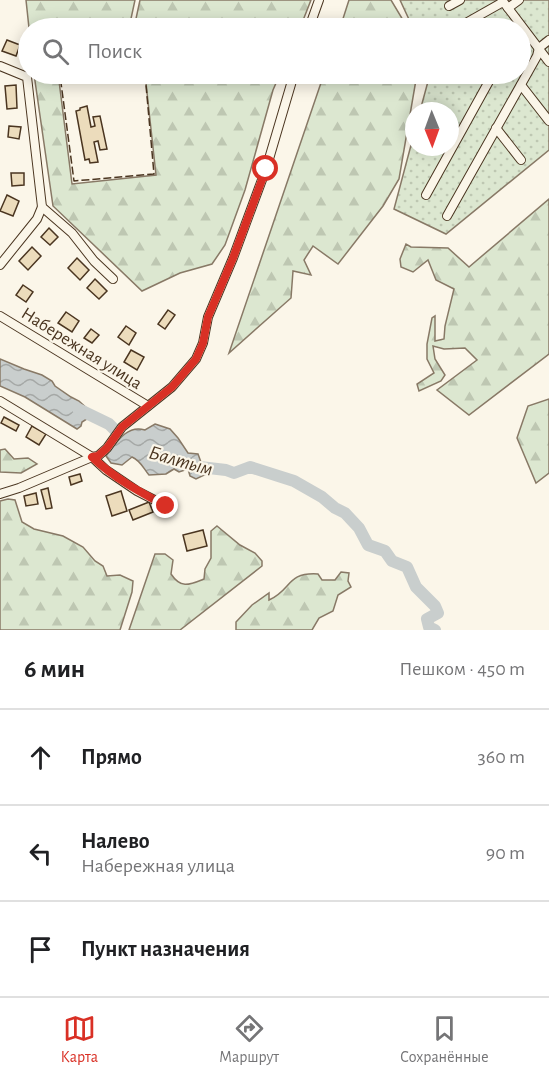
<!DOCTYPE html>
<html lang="ru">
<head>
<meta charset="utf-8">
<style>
  :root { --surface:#fff; --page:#f6f6f6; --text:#202124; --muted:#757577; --line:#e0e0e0; --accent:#d93025 }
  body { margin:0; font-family:"Alegreya Sans",sans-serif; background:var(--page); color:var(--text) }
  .compass { position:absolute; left:405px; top:102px; width:54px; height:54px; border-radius:50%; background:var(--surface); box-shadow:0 3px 15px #0003; rotate:179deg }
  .stop { position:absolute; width:18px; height:18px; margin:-14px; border:4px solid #d93025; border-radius:50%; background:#fff }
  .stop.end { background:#d93025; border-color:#fff; box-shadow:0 2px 6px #0008 }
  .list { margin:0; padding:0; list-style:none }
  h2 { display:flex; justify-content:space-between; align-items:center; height:78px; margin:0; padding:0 24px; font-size:26px }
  h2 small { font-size:20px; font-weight:400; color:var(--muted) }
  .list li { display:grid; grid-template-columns:39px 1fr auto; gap:18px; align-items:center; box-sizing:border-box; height:96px; padding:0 24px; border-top:2px solid var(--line) }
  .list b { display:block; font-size:22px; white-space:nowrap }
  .list p { margin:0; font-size:20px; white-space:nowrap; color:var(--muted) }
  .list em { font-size:20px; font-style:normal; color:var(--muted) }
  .icon { flex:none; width:33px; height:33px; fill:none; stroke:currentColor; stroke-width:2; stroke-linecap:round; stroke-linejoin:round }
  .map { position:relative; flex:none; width:549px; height:630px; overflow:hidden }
  .search { position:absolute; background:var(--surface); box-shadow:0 3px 15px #0003; left:18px; right:18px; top:18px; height:66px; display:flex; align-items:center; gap:15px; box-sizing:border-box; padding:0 21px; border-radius:33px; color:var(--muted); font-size:22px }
  .sheet { height:366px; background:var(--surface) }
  nav { display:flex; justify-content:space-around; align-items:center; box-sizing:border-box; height:84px; border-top:2px solid var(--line); background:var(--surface); font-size:16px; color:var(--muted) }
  nav a { display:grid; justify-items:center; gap:3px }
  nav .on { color:var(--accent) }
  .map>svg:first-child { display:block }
  .grass { fill:url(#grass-dots); stroke:#887966; stroke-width:1.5 }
  .forest { fill:url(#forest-firs); stroke:#887966; stroke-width:1.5 }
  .water { fill:url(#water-waves); stroke:#887966; stroke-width:1.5 }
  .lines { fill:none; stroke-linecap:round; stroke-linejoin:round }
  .river { stroke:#c9cecd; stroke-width:12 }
  .building { fill:#ecdcbc; stroke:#4a3520; stroke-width:1.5 }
  .minor-casing { stroke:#4a3520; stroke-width:10 }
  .minor { stroke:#fbf6e9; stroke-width:8 }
  .fence { stroke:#4a3520; stroke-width:1.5; stroke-dasharray:8 3; stroke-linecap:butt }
  .route { stroke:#d93025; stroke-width:8 }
  .labels { text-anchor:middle; stroke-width:4.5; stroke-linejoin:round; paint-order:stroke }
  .street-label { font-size:18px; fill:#4a3520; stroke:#fbf6e9 }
  .water-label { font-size:20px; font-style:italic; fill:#4a3520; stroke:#fbf6e9 }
</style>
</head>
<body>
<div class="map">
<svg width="549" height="630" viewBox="0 0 549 630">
  <defs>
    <pattern id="grass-dots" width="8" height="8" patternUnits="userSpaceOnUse" patternTransform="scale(1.5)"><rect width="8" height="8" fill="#dce7d0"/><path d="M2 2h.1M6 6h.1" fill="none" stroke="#bec7b2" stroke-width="1.8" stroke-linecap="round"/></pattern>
    <pattern id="forest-firs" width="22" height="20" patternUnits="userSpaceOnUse" patternTransform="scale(1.5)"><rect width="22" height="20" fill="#dce7d0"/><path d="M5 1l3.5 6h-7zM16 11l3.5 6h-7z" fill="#bec7b2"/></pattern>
    <pattern id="water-waves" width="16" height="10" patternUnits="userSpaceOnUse" patternTransform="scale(1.5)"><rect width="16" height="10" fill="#c9cecd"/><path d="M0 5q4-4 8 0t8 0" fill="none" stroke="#a5a8a6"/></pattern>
  </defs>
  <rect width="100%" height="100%" fill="#fbf6e9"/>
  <path class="grass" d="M400,0H549V150L446,234L394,209L414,134V147H450V111H420L430,74H520V28H413Z"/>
  <g class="forest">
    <path d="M26,0H135L129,28H29Z"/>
    <path d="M140,0H311L300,28H134Z"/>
    <path d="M349,0H391L406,25L407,28H340Z"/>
    <path d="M34,74H119L59,81L72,184L156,175L145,74H139H280L273,90L245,190L225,245L212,264L180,273L142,291L53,206Z"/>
    <path d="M324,74H417L399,179L383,206L338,264L313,246L304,260L311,275L293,271L291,298L229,353Z"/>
    <path d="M549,199V354L469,415L437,390L477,360L465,348L444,349L433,346L435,359L445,375L441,381L419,391L417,384L434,373L427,359V344L432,318L435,316V341L444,339L445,326L454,289L436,280L428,260L413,272L401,267L400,259L406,244L411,247L448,248L469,267Z"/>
    <path d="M549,399V473L536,483L517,438L528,406Z"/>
    <path d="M5,449L14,459L28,458L37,464L21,473L0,472V450Z"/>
    <path d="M8,499L15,500L22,522L34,529L63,536L83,547L95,561L103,566L107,576L120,575L133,581L132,592L120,630H0V501Z"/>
    <path d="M217,526L240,545L255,553L262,561V566L180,630H129L155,554H165L173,560L171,574C181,589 189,585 204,579L205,569L211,558V531Z"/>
    <path d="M341,572L349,573L348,581L351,587L338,595L333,611L319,618L312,630H236V622L252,605L269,593V600C292,590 286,572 318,574L322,580H335Z"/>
  </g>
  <g class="water">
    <path d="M0,359L24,369L42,375L52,381L55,386L71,397L79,401L92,413L90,417L82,422L81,426L77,429L25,397L0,386Z"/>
    <path d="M155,424L170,429L178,438L188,453L198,454L202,465H209L214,464L217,469L196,479L190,476L188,469L179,472L174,469L166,474L149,475C143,468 141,461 132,457L122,465L111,463L106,456C116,443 127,424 145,430Z"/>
  </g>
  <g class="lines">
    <g class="river">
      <path d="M78,409L109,424L117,432"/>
      <path d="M200,467L226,470L234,473L250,467L294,481L322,497L335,508L345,513L359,528L368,545L385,551L392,561L407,567L416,587L435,606L438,613L427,619L429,627L435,630"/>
    </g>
  </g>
  <g class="building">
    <path d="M7,40L20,45L16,56L2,51Z"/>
    <path d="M16,85L17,108L7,109L5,86Z"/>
    <path d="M87,106L91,127L95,126L93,117L100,116L107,149L100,150L98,141L94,142L98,162L90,163L89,159L85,160L76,111L80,110V108Z"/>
    <path d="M9,126L21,127L19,139L8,137Z"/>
    <path d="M11,173H24V185L12,186Z"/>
    <path d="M7,195L19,201L13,216L0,211Z"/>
    <path d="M49,228L58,237L50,245L41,237Z"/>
    <path d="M32,247L41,256L28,270L19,261Z"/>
    <path d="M77,258L89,270L80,280L68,268Z"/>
    <path d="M95,279L107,291L99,299L87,288Z"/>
    <path d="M23,285L33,292L26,302L16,295Z"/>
    <path d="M168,310L175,315L165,329L158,324Z"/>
    <path d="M66,312L79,321L72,332L58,323Z"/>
    <path d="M126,326L136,333L129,345L118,337Z"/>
    <path d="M91,329L99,335L92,343L84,338Z"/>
    <path d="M131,350L144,357L137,370L124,362Z"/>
    <path d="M4,417L19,425L16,431L1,423Z"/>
    <path d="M32,426L46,434L39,445L26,437Z"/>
    <path d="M80,474L82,481L71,485L69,477Z"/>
    <path d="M48,488L52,508L46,509L41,490Z"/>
    <path d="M121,491L127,511L112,516L106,496Z"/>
    <path d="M36,493L38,504L26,506L24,496Z"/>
    <path d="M149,502L153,512L133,520L129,510Z"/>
    <path d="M203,530L207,546L187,551L183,535Z"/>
  </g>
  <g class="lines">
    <defs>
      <g id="minor">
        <path d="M502,0L549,62"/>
        <path d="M449,6L460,0"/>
        <path d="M508,8L519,0"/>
        <path d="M309,28L319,0"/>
        <path d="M457,28L503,2"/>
        <path d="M0,66L27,77L42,207L72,233L94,261L113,279"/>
        <path d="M521,85L549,121"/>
        <path d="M496,128L521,160"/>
        <path d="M426,195L493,74"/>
        <path d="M447,216L537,56L539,48L549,40"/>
        <path d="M0,265L37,219L42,207"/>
        <path d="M0,316L148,406"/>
        <path d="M0,401L92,457L106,470L137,491L166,506"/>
        <path d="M0,494L19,488L92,457L98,456L107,448L122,427L172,387L196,359L203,343L208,317L233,258L266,169L294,74"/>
      </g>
    </defs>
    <use href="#minor" class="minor-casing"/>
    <use href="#minor" class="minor"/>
    <path class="fence" d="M119,74L61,83L74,181L154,174L145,74"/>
  </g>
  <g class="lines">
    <path class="route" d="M166,506C140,492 114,478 92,457L98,456L107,448L122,427L172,387L196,359L203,343L208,317L233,258L266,169"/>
  </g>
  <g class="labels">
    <g class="street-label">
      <text transform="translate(82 348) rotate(32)" y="6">Набережная улица</text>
    </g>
    <g class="water-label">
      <text transform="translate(181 460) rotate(16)" y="7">Балтым</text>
    </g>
  </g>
</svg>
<svg class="compass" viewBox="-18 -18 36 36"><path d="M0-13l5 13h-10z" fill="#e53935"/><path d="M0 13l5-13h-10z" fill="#757577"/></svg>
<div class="stop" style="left:266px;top:169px"></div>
<div class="stop end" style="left:166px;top:506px"></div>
<div class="search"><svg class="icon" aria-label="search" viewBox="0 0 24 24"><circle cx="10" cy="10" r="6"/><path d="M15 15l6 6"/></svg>Поиск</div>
</div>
<section class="sheet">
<h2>6 мин<small>Пешком · 450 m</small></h2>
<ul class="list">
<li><svg class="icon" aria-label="ahead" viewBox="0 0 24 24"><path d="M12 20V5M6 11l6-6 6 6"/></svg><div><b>Прямо</b></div><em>360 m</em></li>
<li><svg class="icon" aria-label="left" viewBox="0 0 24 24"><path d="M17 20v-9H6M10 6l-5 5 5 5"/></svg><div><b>Налево</b><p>Набережная улица</p></div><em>90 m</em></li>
<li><svg class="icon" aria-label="arrive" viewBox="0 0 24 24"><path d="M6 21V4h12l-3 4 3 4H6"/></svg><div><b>Пункт назначения</b></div></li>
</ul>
</section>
<nav>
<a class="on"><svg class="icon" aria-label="map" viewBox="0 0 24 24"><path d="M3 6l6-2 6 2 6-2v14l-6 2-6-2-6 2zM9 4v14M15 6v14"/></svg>Карта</a>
<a><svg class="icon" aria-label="directions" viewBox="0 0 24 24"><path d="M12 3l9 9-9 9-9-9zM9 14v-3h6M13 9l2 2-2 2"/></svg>Маршрут</a>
<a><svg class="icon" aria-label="saved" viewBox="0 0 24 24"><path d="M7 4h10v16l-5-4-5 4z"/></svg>Сохранённые</a>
</nav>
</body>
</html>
